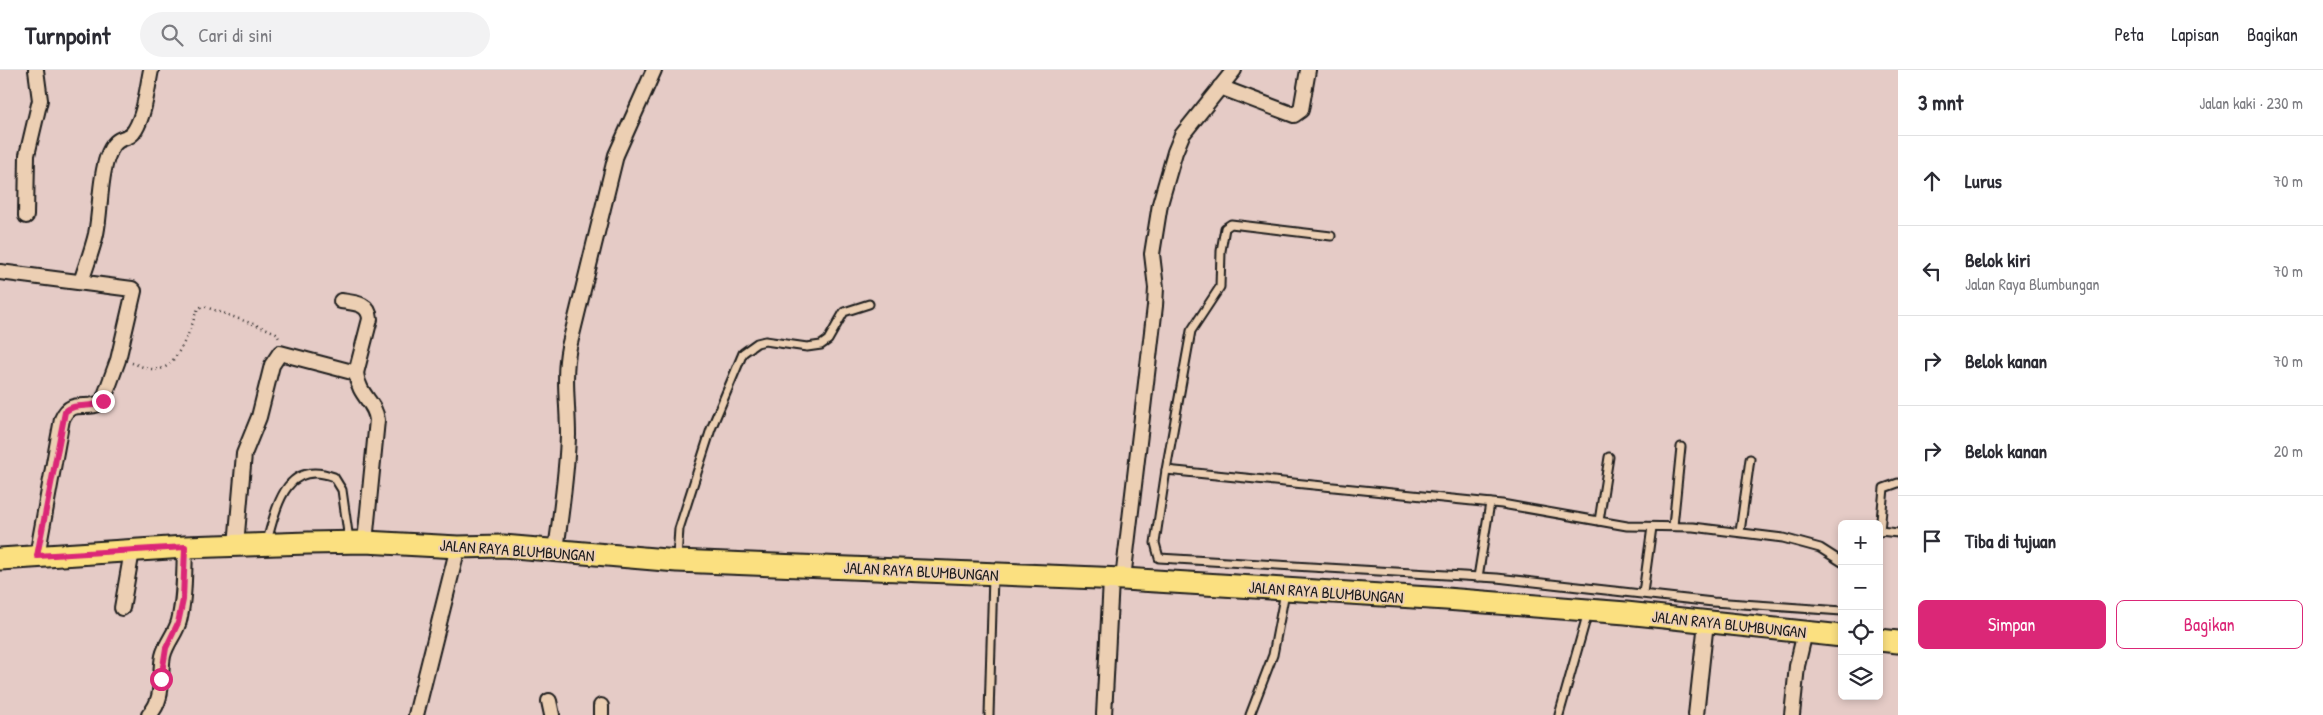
<!DOCTYPE html>
<html lang="id">
<head>
<meta charset="utf-8">
<style>
  :root { --surface:#fff; --page:#f2f2f3; --text:#2b2b33; --muted:#7c7c81; --line:#e1e1e2; --accent:#db2777 }
  body { margin:0; font-family:"Patrick Hand",sans-serif; background:var(--page); color:var(--text) }
  .controls { position:absolute; right:15px; bottom:15px; display:grid; overflow:hidden; border-radius:8px; box-shadow:0 2px 8px #0003 }
  .controls button { width:45px; height:45px; display:grid; place-items:center; padding:0; border:0; border-bottom:1px solid var(--line); background:var(--surface); color:var(--text); font:25px sans-serif }
  .stop { position:absolute; width:15px; height:15px; margin:-11px; border:4px solid #db2777; border-radius:50%; background:#fff }
  .stop.end { background:#db2777; border-color:#fff; box-shadow:0 1px 5px #0008 }
  .list { margin:0; padding:0; list-style:none }
  h2 { display:flex; justify-content:space-between; align-items:center; height:65px; margin:0; padding:0 20px; font-size:21px }
  h2 small { font-size:16px; font-weight:400; color:var(--muted) }
  .list li { display:grid; grid-template-columns:32px 1fr auto; gap:15px; align-items:center; box-sizing:border-box; height:90px; padding:0 20px; border-top:1px solid var(--line) }
  .list b { display:block; font-size:19px; white-space:nowrap }
  .list p { margin:0; font-size:16px; white-space:nowrap; color:var(--muted) }
  .list em { font-size:16px; font-style:normal; color:var(--muted) }
  .actions { display:flex; gap:10px; padding:15px 20px }
  .actions a { flex:1; padding:11px 0; border:1px solid var(--accent); border-radius:8px; text-align:center; font-size:18px; color:var(--accent) }
  .actions .main { background:var(--accent); color:#fff }
  .icon { flex:none; width:28px; height:28px; fill:none; stroke:currentColor; stroke-width:2; stroke-linecap:round; stroke-linejoin:round }
  .map { position:relative; flex:none; width:1898px; height:645px; overflow:hidden }
  header { display:flex; align-items:center; gap:30px; box-sizing:border-box; height:70px; padding:0 25px; background:var(--surface); border-bottom:1px solid var(--line) }
  header strong { font-size:24px }
  nav { display:flex; gap:28px; margin-inline-start:auto; font-size:18px }
  .search { width:350px; height:45px; background:var(--page); display:flex; align-items:center; gap:12px; box-sizing:border-box; padding:0 18px; border-radius:28px; color:var(--muted); font-size:19px }
  main { display:flex }
  aside { flex:1; background:var(--surface) }
  .map>svg:first-child { display:block }
  .lines { fill:none; stroke-linecap:round; stroke-linejoin:round }
  .service-casing { stroke:#1c1c1c; stroke-width:11 }
  .minor-casing { stroke:#1c1c1c; stroke-width:18 }
  .primary-casing { stroke:#1c1c1c; stroke-width:25 }
  .path { stroke:#1c1c1c; stroke-width:2.5; stroke-dasharray:1 4; stroke-linecap:butt }
  .service { stroke:#eccfb3; stroke-width:7 }
  .minor { stroke:#eccfb3; stroke-width:14 }
  .primary { stroke:#fbe080; stroke-width:21 }
  .route { stroke:#db2777; stroke-width:6 }
  .labels { text-anchor:middle; stroke-width:4; stroke-linejoin:round; paint-order:stroke }
  .street-label { font-size:16px; fill:#1c1c1c; stroke:#eccfb3 }
</style>
</head>
<body>
<header>
<strong>Turnpoint</strong>
<div class="search"><svg class="icon" aria-label="search" viewBox="0 0 24 24"><circle cx="10" cy="10" r="6"/><path d="M15 15l6 6"/></svg>Cari di sini</div>
<nav><a>Peta</a><a>Lapisan</a><a>Bagikan</a></nav>
</header>
<main>
<div class="map">
<svg width="1898" height="645" viewBox="0 0 1898 645">
  <rect width="100%" height="100%" fill="#e5cbc6"/>
  <filter id="ink" filterUnits="userSpaceOnUse"><feTurbulence type="fractalNoise" baseFrequency=".02" numOctaves="2"/><feDisplacementMap in="SourceGraphic" scale="10" xChannelSelector="R" yChannelSelector="G"/><feConvolveMatrix kernelMatrix="1 2 1 2 8 2 1 2 1" color-interpolation-filters="sRGB"/></filter>
  <g filter="url(#ink)">
    <g class="lines">
      <defs>
        <g id="service">
          <path d="M1331,166L1231,154L1225,158L1221,181L1220,217L1191,261L1166,400L1155,473L1159,488L1497,508L1713,532L1842,541"/>
          <path d="M1166,400L1502,434L1627,456L1693,457L1783,468L1820,478L1842,492"/>
          <path d="M1599,451L1609,387"/>
          <path d="M1673,456L1681,377"/>
          <path d="M1880,461L1884,418L1898,413"/>
          <path d="M1740,462L1750,389"/>
          <path d="M1879,463L1880,461L1898,463"/>
          <path d="M267,471C277,435 286,389 334,407L342,420L349,470"/>
          <path d="M677,488L679,459L711,359L743,283L757,273L765,271L807,277L821,275L828,270L844,242L869,234"/>
          <path d="M1478,507L1490,433"/>
          <path d="M1643,523L1652,457"/>
          <path d="M989,645L993,505"/>
          <path d="M1250,645L1273,585L1285,522"/>
          <path d="M1559,645L1588,542"/>
        </g>
        <g id="minor">
          <path d="M1220,17L1294,45L1301,40L1308,0"/>
          <path d="M26,146L27,85L40,30L36,0"/>
          <path d="M0,202L132,219L134,221L118,290L103,331C88,343 72,326 62,349L37,486"/>
          <path d="M81,212C86,196 92,181 96,164C101,139 99,112 107,88C117,60 127,74 135,60C145,43 147,19 151,0"/>
          <path d="M341,231C355,233 369,233 370,249L356,303"/>
          <path d="M236,475L244,384L259,347L272,295L280,283L356,303C359,327 375,331 377,350L365,472"/>
          <path d="M556,480C561,442 567,404 568,365C568,335 563,307 569,277L616,85L654,0"/>
          <path d="M1123,509L1155,236L1156,218L1152,184L1160,134L1175,82L1182,65L1234,0"/>
          <path d="M122,538L132,481"/>
          <path d="M549,631L552,645"/>
          <path d="M149,645C165,629 159,607 163,586C166,573 176,563 179,551C185,526 184,502 185,477"/>
          <path d="M416,645L458,477"/>
          <path d="M601,645V636"/>
          <path d="M1104,645L1111,510"/>
          <path d="M1696,645L1706,552"/>
          <path d="M1792,645L1797,596L1805,562"/>
        </g>
        <g id="primary">
          <path d="M0,489L185,477L308,473L365,472L458,477L503,476L677,491L1123,509L1446,529L1626,543L1842,566"/>
          <path d="M1879,570L1898,572"/>
        </g>
      </defs>
      <use href="#service" class="service-casing"/>
      <use href="#minor" class="minor-casing"/>
      <use href="#primary" class="primary-casing"/>
      <path class="path" d="M132,293C141,296 153,302 163,298C175,294 189,264 193,252C195,245 196,239 203,236L267,259L276,263L280,270"/>
      <use href="#service" class="service"/>
      <use href="#minor" class="minor"/>
      <use href="#primary" class="primary"/>
    </g>
  </g>
  <g class="lines" filter="url(#ink)">
    <path class="route" d="M103,331C91,340 76,331 65,342L37,486L185,477L183,530L178,553L166,578L161,609"/>
  </g>
  <g class="labels">
    <g class="street-label">
      <text transform="translate(517 480) rotate(4)" y="6">JALAN RAYA BLUMBUNGAN</text>
      <text transform="translate(921 501) rotate(3)" y="6">JALAN RAYA BLUMBUNGAN</text>
      <text transform="translate(1326 522) rotate(4)" y="6">JALAN RAYA BLUMBUNGAN</text>
      <text transform="translate(1729 554) rotate(6)" y="6">JALAN RAYA BLUMBUNGAN</text>
    </g>
  </g>
</svg>
<div class="controls">
<button>+</button>
<button>−</button>
<button><svg class="icon" aria-label="locate" viewBox="0 0 24 24"><circle cx="12" cy="12" r="6"/><path d="M12 2v4M12 18v4M2 12h4M18 12h4"/></svg></button>
<button><svg class="icon" aria-label="layers" viewBox="0 0 24 24"><path d="M12 4l9 5-9 5-9-5zM3 14l9 5 9-5"/></svg></button>
</div>
<div class="stop" style="left:161px;top:609px"></div>
<div class="stop end" style="left:103px;top:331px"></div>
</div>
<aside>
<h2>3 mnt<small>Jalan kaki · 230 m</small></h2>
<ul class="list">
<li><svg class="icon" aria-label="ahead" viewBox="0 0 24 24"><path d="M12 20V5M6 11l6-6 6 6"/></svg><div><b>Lurus</b></div><em>70 m</em></li>
<li><svg class="icon" aria-label="left" viewBox="0 0 24 24"><path d="M17 20v-9H6M10 6l-5 5 5 5"/></svg><div><b>Belok kiri</b><p>Jalan Raya Blumbungan</p></div><em>70 m</em></li>
<li><svg class="icon" aria-label="right" viewBox="0 0 24 24"><path d="M7 20v-9h11M14 6l5 5-5 5"/></svg><div><b>Belok kanan</b></div><em>70 m</em></li>
<li><svg class="icon" aria-label="right" viewBox="0 0 24 24"><path d="M7 20v-9h11M14 6l5 5-5 5"/></svg><div><b>Belok kanan</b></div><em>20 m</em></li>
<li><svg class="icon" aria-label="arrive" viewBox="0 0 24 24"><path d="M6 21V4h12l-3 4 3 4H6"/></svg><div><b>Tiba di tujuan</b></div></li>
</ul>
<div class="actions"><a class="main">Simpan</a><a>Bagikan</a></div>
</aside>
</main>
</body>
</html>
